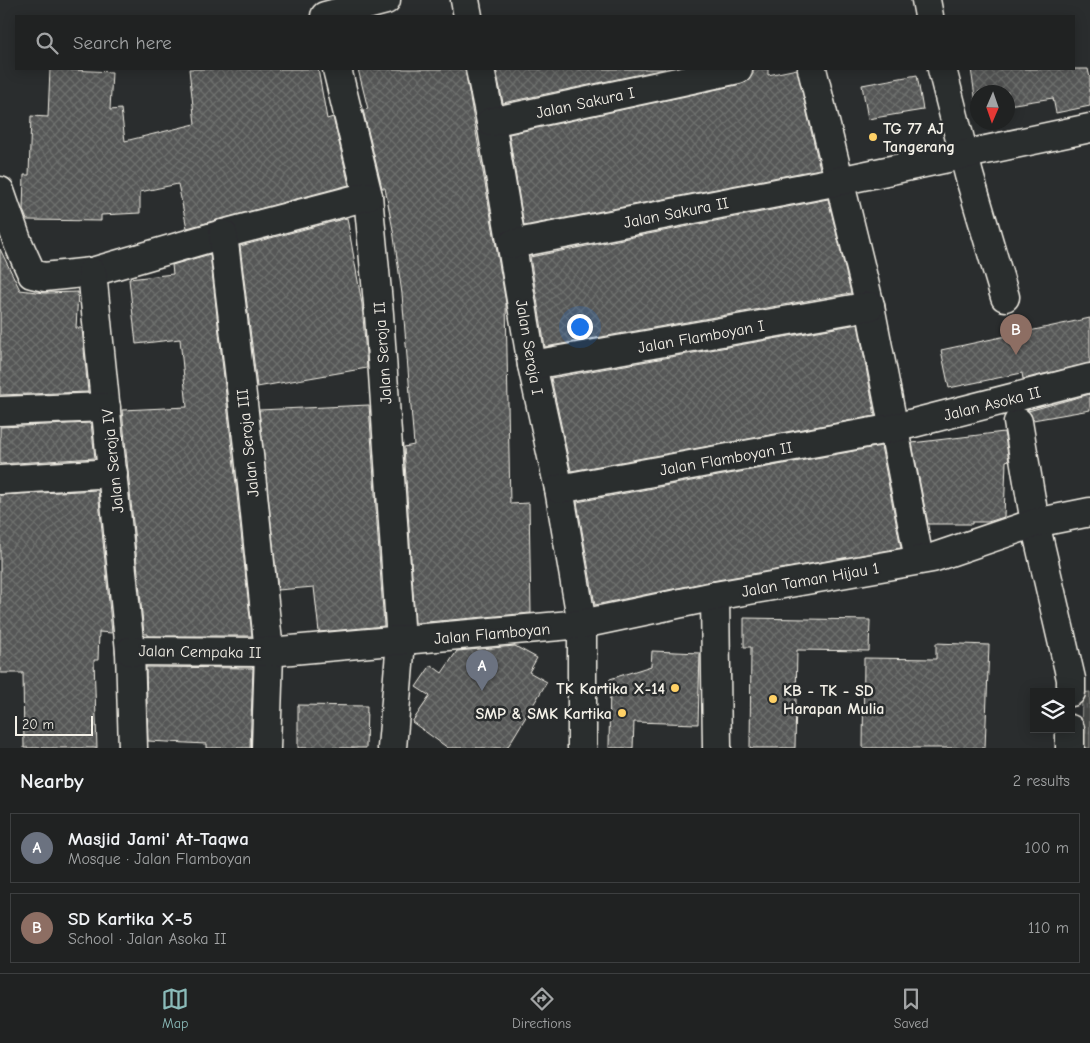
<!DOCTYPE html>
<html lang="en">
<head>
<meta charset="utf-8">
<style>
  :root { --surface:#202222; --page:#282a2a; --text:#f1f3f6; --muted:#a2a4a5; --line:#3d3f40; --accent:#8bbbb9 }
  body { margin:0; font-family:"Comic Neue",sans-serif; background:var(--page); color:var(--text) }
  .controls { position:absolute; right:15px; bottom:15px; display:grid; overflow:hidden; border-radius:0px; box-shadow:0 2px 12px #0003 }
  .controls button { width:45px; height:45px; display:grid; place-items:center; padding:0; border:0; border-bottom:1px solid var(--line); background:var(--surface); color:var(--text); font:25px sans-serif }
  .compass { position:absolute; left:970px; top:85px; width:45px; height:45px; border-radius:50%; background:var(--surface); box-shadow:0 2px 12px #0003; rotate:182deg }
  .scale { position:absolute; left:15px; bottom:12px; width:78px; box-sizing:border-box; padding-left:5px; border:2px solid #f4f1e8; border-top:0; font-size:14px; line-height:18px; white-space:nowrap; color:#f4f1e8; -webkit-text-stroke:4px #2a2d2e; paint-order:stroke }
  .you { position:absolute; left:579px; top:326px; width:18px; height:18px; margin:-12px; border:4px solid #fff; border-radius:50%; background:#1a73e8; box-shadow:0 0 0 8px #1a73e833 }
  .badge { display:grid; place-items:center; width:32px; height:32px; border-radius:50%; background:var(--accent); color:#fff; font-size:16px; font-weight:700 }
  .pin { position:absolute; translate:-50% -41px; filter:drop-shadow(0 1px 2px #0008) }
  .pin::after { content:''; position:absolute; top:26px; width:18px; height:15px; background:inherit; clip-path:polygon(0 0,100% 0,50% 100%) }
  .list { margin:0; padding:0; list-style:none }
  h2 { display:flex; justify-content:space-between; align-items:center; height:65px; margin:0; padding:0 20px; font-size:21px }
  h2 small { font-size:16px; font-weight:400; color:var(--muted) }
  .list li { display:grid; grid-template-columns:32px 1fr auto; gap:15px; align-items:center; box-sizing:border-box; height:70px; margin:0 10px 10px; padding:0 10px; border:1px solid var(--line); border-radius:0px }
  .list b { display:block; font-size:19px; white-space:nowrap }
  .list p { margin:0; font-size:16px; white-space:nowrap; color:var(--muted) }
  .list em { font-size:16px; font-style:normal; color:var(--muted) }
  .icon { flex:none; width:28px; height:28px; fill:none; stroke:currentColor; stroke-width:2; stroke-linecap:round; stroke-linejoin:round }
  .map { position:relative; flex:none; width:1090px; height:748px; overflow:hidden }
  .search { position:absolute; background:var(--surface); box-shadow:0 2px 12px #0003; left:15px; right:15px; top:15px; height:55px; display:flex; align-items:center; gap:12px; box-sizing:border-box; padding:0 18px; border-radius:0px; color:var(--muted); font-size:19px }
  .sheet { height:225px; background:var(--surface) }
  nav { display:flex; justify-content:space-around; align-items:center; box-sizing:border-box; height:70px; border-top:1px solid var(--line); background:var(--surface); font-size:14px; color:var(--muted) }
  nav a { display:grid; justify-items:center; gap:2px }
  nav .on { color:var(--accent) }
  .map>svg:first-child { display:block }
  .park { fill:url(#park-tufts); stroke:#9c9c96 }
  .building { fill:url(#building-cross-hatch); stroke:#f4f1e8 }
  .lines { fill:none; stroke-linecap:round; stroke-linejoin:round }
  .minor-casing { stroke:#f4f1e8; stroke-width:31 }
  .minor { stroke:#2a2d2e; stroke-width:28 }
  .poi-dot { fill:#ffd166; stroke:#2a2d2e; stroke-width:2 }
  .labels { text-anchor:middle; stroke-width:5; stroke-linejoin:round; paint-order:stroke }
  .street-label { font-size:16px; fill:#f4f1e8; stroke:#2a2d2e }
  .poi-label { font-size:16px; font-weight:bold; fill:#f4f1e8; stroke:#2a2d2e; text-anchor:start }
</style>
</head>
<body>
<div class="map">
<svg width="1090" height="748" viewBox="0 0 1090 748">
  <defs>
    <pattern id="park-tufts" width="24" height="20" patternUnits="userSpaceOnUse" patternTransform="scale(1.25)"><rect width="24" height="20" fill="#444645"/><path d="M3 7l-1-3M5 7V3M7 7l1-3M15 17l-1-3M17 17v-4M19 17l1-3" fill="none" stroke="#606160"/></pattern>
    <pattern id="building-cross-hatch" width="8" height="8" patternUnits="userSpaceOnUse" patternTransform="scale(1.25)"><rect width="8" height="8" fill="#555756"/><path d="M0 0l8 8M0 8l8-8" fill="none" stroke="#6e706e"/></pattern>
  </defs>
  <rect width="100%" height="100%" fill="#2a2d2e"/>
  <filter id="ink" filterUnits="userSpaceOnUse"><feTurbulence type="fractalNoise" baseFrequency=".02" numOctaves="2"/><feDisplacementMap in="SourceGraphic" scale="10" xChannelSelector="R" yChannelSelector="G"/><feConvolveMatrix kernelMatrix="1 2 1 2 8 2 1 2 1" color-interpolation-filters="sRGB"/></filter>
  <g filter="url(#ink)">
    <path class="park" d="M1090,692V748H1081L1082,693Z"/>
    <g class="building">
      <path d="M50,69L112,72L110,110L121,109L125,141L195,124L189,69H318L327,119L333,117L349,185L187,228L178,184L140,192V213L101,215V221L27,220L23,210L24,175H29L31,116L48,117Z"/>
      <path d="M358,69H465L506,303L510,504L529,503L531,613L415,623L404,447L414,445L402,294L393,230L385,188H382L363,110L368,109Z"/>
      <path d="M496,69H665L503,103Z"/>
      <path d="M753,69H768V75L797,69L820,169L524,226L509,134L741,84L749,80L753,74Z"/>
      <path d="M971,69H1088L1090,78V106L1056,113L1053,98L1008,105V92H978L977,110Z"/>
      <path d="M917,75L923,110L868,119L862,85Z"/>
      <path d="M828,199L851,293L545,347L530,257Z"/>
      <path d="M347,218L362,304L367,368L257,387L240,246Z"/>
      <path d="M0,249L20,290L45,293L78,292L76,328H82L88,392L0,395Z"/>
      <path d="M210,254L233,457L252,636H148V634H144L122,410L187,407L180,339L136,344L129,279L173,274L172,265Z"/>
      <path d="M1090,318V363L1023,379L1022,373L949,388L941,350Z"/>
      <path d="M858,324L875,416L571,471L551,378Z"/>
      <path d="M1090,394V410L1033,420L1028,411Z"/>
      <path d="M369,405L384,626L319,632L314,587L278,590L259,410Z"/>
      <path d="M91,423L95,458L0,464V427Z"/>
      <path d="M1004,432L1009,460L1006,461L1004,517L988,522H972V524H928L912,443Z"/>
      <path d="M881,446L901,548L712,581L595,605L577,502Z"/>
      <path d="M98,490L112,633L99,632L98,660H94L97,748H24L23,673H0V495Z"/>
      <path d="M744,618L870,620L869,651L797,650L795,748H750L751,647H744Z"/>
      <path d="M936,643L989,645L985,748H863L864,658L936,659Z"/>
      <path d="M515,646L537,658L529,672L547,682L507,748H448L412,722L430,696L416,687L431,665L442,673L457,651Z"/>
      <path d="M652,651L700,653L698,724L634,722L633,748H609L610,679L651,666Z"/>
      <path d="M146,667L253,668L250,748H206V744L148,741Z"/>
      <path d="M298,705L367,706L366,748H298Z"/>
    </g>
    <g class="lines">
      <defs>
        <g id="minor">
          <path d="M465,0L468,16"/>
          <path d="M926,0L929,16"/>
          <path d="M325,16L386,0"/>
          <path d="M337,69L368,196L379,314L401,641L392,748"/>
          <path d="M480,69L491,122L532,365L559,489L582,624V748"/>
          <path d="M812,69L870,306L919,559"/>
          <path d="M942,69L969,175L1005,297"/>
          <path d="M491,122L738,69"/>
          <path d="M0,191L18,243L32,274L44,277L92,272L223,234L368,196"/>
          <path d="M223,234L249,455L269,652L266,748"/>
          <path d="M512,244L839,181L1090,128"/>
          <path d="M92,272L130,651L133,748"/>
          <path d="M532,365L870,306"/>
          <path d="M0,411L106,407"/>
          <path d="M1018,422L1035,523L1071,679V692"/>
          <path d="M0,480L113,473"/>
          <path d="M559,489L894,428L1090,378"/>
          <path d="M715,596L717,748"/>
          <path d="M130,651L269,652L582,624L715,596L932,558L1035,523L1090,512"/>
          <path d="M1070,748V729"/>
        </g>
      </defs>
      <use href="#minor" class="minor-casing"/>
      <use href="#minor" class="minor"/>
    </g>
  </g>
  <g class="poi-dot">
    <circle cx="873" cy="137" r="5"/>
    <circle cx="675" cy="688" r="5"/>
    <circle cx="773" cy="699" r="5"/>
    <circle cx="622" cy="713" r="5"/>
  </g>
  <g class="labels">
    <g class="street-label">
      <text transform="translate(585 102) rotate(-12)" y="6">Jalan Sakura I</text>
      <text transform="translate(676 212) rotate(-11)" y="6">Jalan Sakura II</text>
      <text transform="translate(701 336) rotate(-10)" y="6">Jalan Flamboyan I</text>
      <text transform="translate(530 347) rotate(80)" y="6">Jalan Seroja I</text>
      <text transform="translate(382 353) rotate(-94)" y="6">Jalan Seroja II</text>
      <text transform="translate(992 403) rotate(-14)" y="6">Jalan Asoka II</text>
      <text transform="translate(247 443) rotate(-96)" y="6">Jalan Seroja III</text>
      <text transform="translate(726 458) rotate(-10)" y="6">Jalan Flamboyan II</text>
      <text transform="translate(112 461) rotate(-96)" y="6">Jalan Seroja IV</text>
      <text transform="translate(810 579) rotate(-10)" y="6">Jalan Taman Hijau 1</text>
      <text transform="translate(492 633) rotate(-5)" y="6">Jalan Flamboyan</text>
      <text transform="translate(200 651) rotate(1)" y="6">Jalan Cempaka II</text>
    </g>
    <g class="poi-label">
      <text x="883" y="134">TG 77 AJ<tspan x="883" dy="18">Tangerang</tspan></text>
      <text x="665" y="694" text-anchor="end">TK Kartika X-14</text>
      <text x="783" y="696">KB - TK - SD<tspan x="783" dy="18">Harapan Mulia</tspan></text>
      <text x="612" y="719" text-anchor="end">SMP &amp; SMK Kartika</text>
    </g>
  </g>
</svg>
<div class="controls">
<button><svg class="icon" aria-label="layers" viewBox="0 0 24 24"><path d="M12 4l9 5-9 5-9-5zM3 14l9 5 9-5"/></svg></button>
</div>
<svg class="compass" viewBox="-18 -18 36 36"><path d="M0-13l5 13h-10z" fill="#e53935"/><path d="M0 13l5-13h-10z" fill="#a2a4a5"/></svg>
<div class="scale">20 m</div>
<div class="you"></div>
<div class="pin badge" style="left:482px;top:691px;background:#6b7280">A</div>
<div class="pin badge" style="left:1016px;top:355px;background:#8d6e63">B</div>
<div class="search"><svg class="icon" aria-label="search" viewBox="0 0 24 24"><circle cx="10" cy="10" r="6"/><path d="M15 15l6 6"/></svg>Search here</div>
</div>
<section class="sheet">
<h2>Nearby<small>2 results</small></h2>
<ul class="list">
<li><span class="badge" style="background:#6b7280">A</span><div><b>Masjid Jami' At-Taqwa</b><p>Mosque · Jalan Flamboyan</p></div><em>100 m</em></li>
<li><span class="badge" style="background:#8d6e63">B</span><div><b>SD Kartika X-5</b><p>School · Jalan Asoka II</p></div><em>110 m</em></li>
</ul>
</section>
<nav>
<a class="on"><svg class="icon" aria-label="map" viewBox="0 0 24 24"><path d="M3 6l6-2 6 2 6-2v14l-6 2-6-2-6 2zM9 4v14M15 6v14"/></svg>Map</a>
<a><svg class="icon" aria-label="directions" viewBox="0 0 24 24"><path d="M12 3l9 9-9 9-9-9zM9 14v-3h6M13 9l2 2-2 2"/></svg>Directions</a>
<a><svg class="icon" aria-label="saved" viewBox="0 0 24 24"><path d="M7 4h10v16l-5-4-5 4z"/></svg>Saved</a>
</nav>
</body>
</html>
